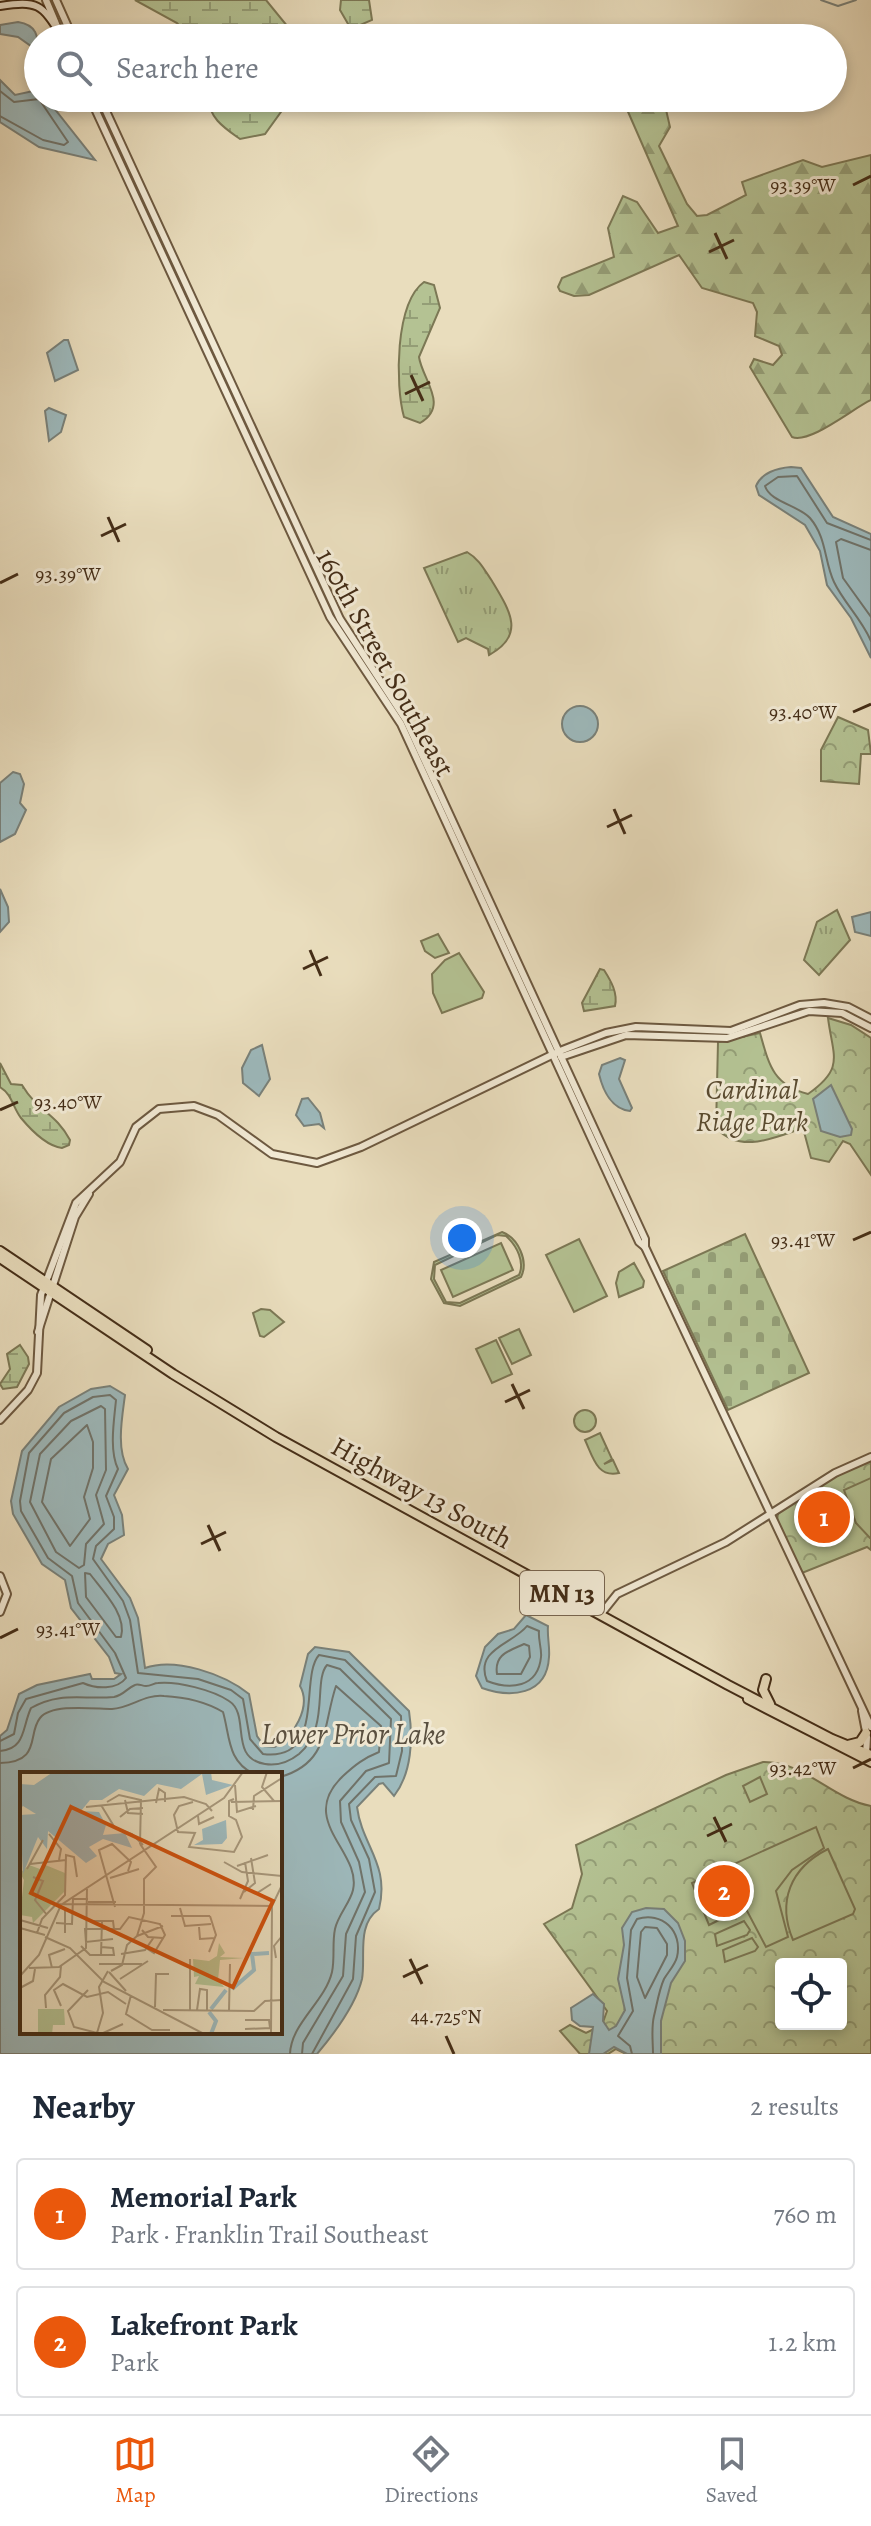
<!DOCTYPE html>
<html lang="en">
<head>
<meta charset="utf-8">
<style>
  :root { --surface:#fff; --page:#f6f6f7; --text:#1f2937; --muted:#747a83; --line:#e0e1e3; --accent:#ea580c }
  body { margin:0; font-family:Alegreya,serif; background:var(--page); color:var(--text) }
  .controls { position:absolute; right:24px; bottom:24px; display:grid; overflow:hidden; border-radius:8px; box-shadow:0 4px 12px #0003 }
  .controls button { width:72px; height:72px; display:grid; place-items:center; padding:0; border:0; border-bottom:2px solid var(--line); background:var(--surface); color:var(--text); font:40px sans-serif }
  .you { position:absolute; left:462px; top:1238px; width:28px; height:28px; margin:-20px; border:6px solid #fff; border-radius:50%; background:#1a73e8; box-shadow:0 0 0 12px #1a73e833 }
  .badge { display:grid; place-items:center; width:52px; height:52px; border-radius:50%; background:var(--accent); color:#fff; font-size:26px; font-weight:700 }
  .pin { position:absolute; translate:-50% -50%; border:4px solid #fff; box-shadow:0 2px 8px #0006 }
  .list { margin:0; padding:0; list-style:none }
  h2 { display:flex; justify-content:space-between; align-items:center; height:104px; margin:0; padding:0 32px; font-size:34px }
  h2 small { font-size:26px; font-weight:400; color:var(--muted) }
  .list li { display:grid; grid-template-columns:52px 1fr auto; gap:24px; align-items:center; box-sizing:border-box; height:112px; margin:0 16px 16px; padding:0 16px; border:2px solid var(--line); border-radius:8px }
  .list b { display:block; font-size:30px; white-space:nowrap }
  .list p { margin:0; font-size:26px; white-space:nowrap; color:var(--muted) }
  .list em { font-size:26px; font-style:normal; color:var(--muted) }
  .icon { flex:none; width:44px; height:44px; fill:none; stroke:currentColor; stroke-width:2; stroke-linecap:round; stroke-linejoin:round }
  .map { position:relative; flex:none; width:871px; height:2054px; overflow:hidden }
  .search { position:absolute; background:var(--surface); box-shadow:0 4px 12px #0003; left:24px; right:24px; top:24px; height:88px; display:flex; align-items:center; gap:20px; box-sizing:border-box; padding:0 28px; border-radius:44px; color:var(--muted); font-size:30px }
  .sheet { height:360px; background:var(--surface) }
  nav { display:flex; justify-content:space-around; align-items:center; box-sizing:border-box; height:112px; border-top:2px solid var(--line); background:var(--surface); font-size:22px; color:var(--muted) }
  nav a { display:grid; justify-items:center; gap:4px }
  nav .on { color:var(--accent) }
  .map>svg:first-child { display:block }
  .grass { fill:url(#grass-tufts); stroke:#7c7855; stroke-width:2 }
  .forest { fill:url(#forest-firs); stroke:#7c7855; stroke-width:2 }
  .wetland { fill:url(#wetland-marsh); stroke:#7c7855; stroke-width:2 }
  .cemetery { fill:url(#cemetery-stones); stroke:#7c7855; stroke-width:2 }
  .park { fill:url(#park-crowns); stroke:#7c7855; stroke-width:2; fill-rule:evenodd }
  .pitch { fill:#b4c293; stroke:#7c7855; stroke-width:2; fill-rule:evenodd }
  .water { fill:#9db9bc; stroke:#79817a; stroke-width:2; fill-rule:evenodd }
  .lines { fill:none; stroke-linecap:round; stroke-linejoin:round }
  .shore { stroke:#70736a; stroke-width:2 }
  .stream { stroke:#79817a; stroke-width:2 }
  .tertiary-casing { stroke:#6d5940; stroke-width:10 }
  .secondary-casing { stroke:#442d17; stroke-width:10 }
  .primary-casing { stroke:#442d17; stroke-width:12 }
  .tertiary { stroke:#f1e9d4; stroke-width:6 }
  .secondary { stroke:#f1e9d4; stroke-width:6 }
  .primary { stroke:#e9ddbd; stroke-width:8 }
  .ticks { fill:none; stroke:#442d17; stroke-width:3 }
  .labels { text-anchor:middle; stroke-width:6; stroke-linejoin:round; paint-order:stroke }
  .shield { fill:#f1e9d4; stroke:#786550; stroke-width:2 }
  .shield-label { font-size:26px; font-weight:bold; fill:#442d17 }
  .street-label { font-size:28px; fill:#442d17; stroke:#f1e9d4 }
  .park-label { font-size:28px; font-style:italic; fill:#5a4b30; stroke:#f1e9d4 }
  .water-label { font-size:30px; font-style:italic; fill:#5a5040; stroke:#f1e9d4 }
  .inset-river { fill:none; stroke:#9db9bc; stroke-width:4 }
  .inset-road { fill:none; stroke:#a7977b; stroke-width:2 }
  .view { fill:#cf520e; fill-opacity:0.15; stroke:#cf520e; stroke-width:4 }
  .inset-edge { fill:none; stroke:#442d17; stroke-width:4 }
  .ticks-label { font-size:20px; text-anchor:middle; fill:#442d17; stroke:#f1e9d4; stroke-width:6; stroke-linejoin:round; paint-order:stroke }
</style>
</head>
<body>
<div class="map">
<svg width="871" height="2054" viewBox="0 0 871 2054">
  <defs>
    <pattern id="grass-tufts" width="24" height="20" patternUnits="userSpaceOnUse" patternTransform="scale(2)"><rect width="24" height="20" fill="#b4c293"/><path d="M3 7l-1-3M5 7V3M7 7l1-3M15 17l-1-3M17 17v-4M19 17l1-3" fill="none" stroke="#949e77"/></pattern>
    <pattern id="forest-firs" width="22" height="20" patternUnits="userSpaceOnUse" patternTransform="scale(2)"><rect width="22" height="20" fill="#b4c293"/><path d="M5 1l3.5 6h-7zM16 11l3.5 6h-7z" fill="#949e77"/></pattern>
    <pattern id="wetland-marsh" width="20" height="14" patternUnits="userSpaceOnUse" patternTransform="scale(2)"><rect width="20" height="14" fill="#b4c293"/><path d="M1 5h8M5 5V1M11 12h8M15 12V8" fill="none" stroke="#949e77"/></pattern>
    <pattern id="cemetery-stones" width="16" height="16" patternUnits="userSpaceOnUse" patternTransform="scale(2)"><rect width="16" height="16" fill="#b4c293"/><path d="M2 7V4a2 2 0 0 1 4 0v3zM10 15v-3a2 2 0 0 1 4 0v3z" fill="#949e77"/></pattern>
    <pattern id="park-crowns" width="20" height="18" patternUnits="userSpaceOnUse" patternTransform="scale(2)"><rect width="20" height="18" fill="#b4c293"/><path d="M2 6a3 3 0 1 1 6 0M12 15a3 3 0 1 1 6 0" fill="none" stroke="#949e77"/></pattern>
  </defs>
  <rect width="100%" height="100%" fill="#e9ddbd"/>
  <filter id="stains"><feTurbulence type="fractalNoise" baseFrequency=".0025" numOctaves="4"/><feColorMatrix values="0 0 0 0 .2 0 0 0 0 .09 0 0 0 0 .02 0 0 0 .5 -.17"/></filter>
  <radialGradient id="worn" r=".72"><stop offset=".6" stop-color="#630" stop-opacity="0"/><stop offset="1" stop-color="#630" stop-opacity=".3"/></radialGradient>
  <g class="grass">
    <path d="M467,552C479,559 484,569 492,581C510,611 526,635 489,655L488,649L466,638L458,642L424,568Z"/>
    <path d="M837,910L850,940L819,975L804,960L817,922Z"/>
  </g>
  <path class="forest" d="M622,98L664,101L670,127L659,146L687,204L697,216L707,215L746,195L742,182L803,160L822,167L871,155V400C852,409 810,444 792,437L750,367L754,359L773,365L782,355L779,346L755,336L757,312L753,303L702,288L679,255L589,295L574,296L560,291L558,287L562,278L614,257L608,228L623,196L637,202L658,233L678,226Z"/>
  <g class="wetland">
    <path d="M135,0H266L297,38H190L177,23Z"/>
    <path d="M341,0H369L372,20L351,29L340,10Z"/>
    <path d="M209,98H291L265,134L240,139C226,129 208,118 209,98Z"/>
    <path d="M424,282L434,285L440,308L419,357C422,379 450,406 420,423L404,417C395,385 395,303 424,282Z"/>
    <path d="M600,969L604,970C611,981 618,993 615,1006L584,1011L582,1003Z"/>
    <path d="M0,1063L11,1084L22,1085C38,1112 55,1112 70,1140L69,1145L62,1148C47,1146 31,1130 21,1118C13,1108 12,1094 0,1087Z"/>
    <path d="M20,1345L28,1357L29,1364L17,1387L3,1389L0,1384L10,1369L7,1354Z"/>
  </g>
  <path class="cemetery" d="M745,1234L809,1373L728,1410L663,1271Z"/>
  <g class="park">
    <path d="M838,717L868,730L871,754H861L859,784L821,781V750Z"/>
    <path d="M828,1018L851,1025L871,1038V1175L850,1144L843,1141L829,1162L811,1158L803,1128C773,1138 741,1154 716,1128L718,1042L760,1033C769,1065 773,1085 808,1094C845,1068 833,1057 828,1018Z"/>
    <path d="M600,1433L612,1459L604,1464L613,1460L619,1473C597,1478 593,1457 585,1440Z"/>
    <path d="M871,1460V1550L867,1547L802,1573L777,1521L778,1513L824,1482Z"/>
    <path d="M763,1762C804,1761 832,1799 871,1806V2054H626L616,2049L608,2054H580L560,2031L570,2025L586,2033L602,2025L607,2011L544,1924L572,1908L582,1874L576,1845L726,1775ZM781,1964H841V2024H781Z"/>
  </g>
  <g class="pitch">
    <path d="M438,934L449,953L435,958L425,951L421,941Z"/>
    <path d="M459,953L484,992L482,998L442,1013L433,993L432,974L445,960Z"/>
    <path d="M502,1232C518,1238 529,1261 521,1277L460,1306L444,1303L431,1279L434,1262ZM497,1235L506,1236C517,1246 525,1262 519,1275L460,1303L446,1302L434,1279L435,1265Z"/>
    <path d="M579,1239L607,1296L574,1312L546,1255Z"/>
    <path d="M501,1243L513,1270L453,1297L441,1270Z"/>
    <path d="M634,1263L644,1281L643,1287L619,1297L616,1283L619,1272Z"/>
    <path d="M261,1309L270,1310L284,1322L264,1337L260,1336L253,1313Z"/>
    <path d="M519,1329L531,1355L512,1364L499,1338Z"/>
    <path d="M496,1340L512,1374L492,1383L476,1349Z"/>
    <circle cx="585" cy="1421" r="11"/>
    <path d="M871,1478V1538H870L856,1523L844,1490Z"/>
    <path d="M760,1777L767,1794L750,1802L743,1786Z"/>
    <path d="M816,1827L824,1848L792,1870L776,1891L788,1937L766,1947L745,1907L709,1925L692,1883Z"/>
    <path d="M828,1849L855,1909L853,1914L793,1940C777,1902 790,1868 828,1849Z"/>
    <path d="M744,1921L750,1930L747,1935L717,1946L715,1934Z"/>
    <path d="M752,1938L758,1947L755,1951L725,1962L723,1950Z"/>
  </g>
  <g class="water">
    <path d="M18,22C37,25 38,36 38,51L18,37L0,34V25Z"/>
    <path d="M0,80L15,95L38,90V98H46L95,160L39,147L0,122Z"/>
    <path d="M64,340H68L78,370L55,381L47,353Z"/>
    <path d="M49,408L66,415L61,432L49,441L45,411Z"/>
    <path d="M791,467L801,468L833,517L871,534V658L851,618L827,585L820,551L805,525L759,495L756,486C761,473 777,468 791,467Z"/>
    <circle cx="580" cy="724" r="18"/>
    <path d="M13,772L20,774L24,784L20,803L26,810L15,834L0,842V783Z"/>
    <path d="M0,889L8,907L9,922L0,932Z"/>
    <path d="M871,912V936L855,932L852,917Z"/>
    <path d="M262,1045L270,1079L259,1096L243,1083L242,1068L251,1050Z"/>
    <path d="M620,1058L625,1060L619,1079L632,1108L630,1111C612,1109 603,1091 599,1074L602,1065Z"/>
    <path d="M831,1085L852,1129L851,1135L840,1137L821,1131L813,1099Z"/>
    <path d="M308,1098L320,1113L324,1128L319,1124L304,1126L296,1115L302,1099Z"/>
    <path d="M110,1386L125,1395C122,1418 116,1449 128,1469L114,1495L122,1515L124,1535L108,1544L101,1559L130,1598L138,1618L145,1668C175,1657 224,1674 249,1694L257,1736L264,1746L275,1747C293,1737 312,1707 300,1686L308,1654L315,1647L349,1652L409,1711C413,1738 412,1773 394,1796L383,1783L379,1784L357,1807C362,1846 390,1864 379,1909C356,1925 366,1956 362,1979C356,2004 333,2035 317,2054H0V1736L7,1730L19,1694L37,1685L90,1674L92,1679H114L121,1674L115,1673L109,1657L71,1608L65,1580L42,1564L13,1514L11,1501L22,1451L59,1407L91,1389ZM22,1774H280V2032H22Z"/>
    <path d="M526,1615L548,1626C547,1636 550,1647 549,1657C547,1696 510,1698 482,1688L476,1676L485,1647L498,1634L514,1629Z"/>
    <path d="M646,1908L664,1909L678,1923L685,1941V1961L671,1983L661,2021V2054H627L614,2047L603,2054H589L593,2027L580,2026L572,2020L571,2008L593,1994L604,2004L603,2021L609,2030L616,2026L625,2010L618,1979L624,1945L622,1928L632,1912Z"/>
  </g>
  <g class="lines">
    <g class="shore">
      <path d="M0,91L14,102L39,99L68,142L64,145L43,140L0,116"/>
      <path d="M871,540L827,523L797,476L778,477L765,486C770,502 798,505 810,518C827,538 824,561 834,582C844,603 861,618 871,641"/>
      <path d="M871,550L841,539L836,542L843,578L871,617"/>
      <path d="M101,1406L105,1409L106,1470L96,1495L104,1524L86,1544L84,1565L79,1568L56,1552L30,1502L40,1454L71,1421Z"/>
      <path d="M87,1425L93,1442V1468L84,1497L90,1519L70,1546L42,1502L51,1459Z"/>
      <path d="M85,1573L90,1574C103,1591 127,1615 121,1637H116L86,1597Z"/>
      <path d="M527,1626L539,1631C538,1640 542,1649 541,1657C538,1688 510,1690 487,1681C474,1649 513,1644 527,1626Z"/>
      <path d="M524,1644L529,1646L530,1657L521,1674H497C494,1654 509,1651 524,1644Z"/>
      <path d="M0,1741L14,1734L18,1713L26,1699L83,1683C96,1689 117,1690 126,1678L115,1653L78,1603L72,1576L48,1558L21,1511L20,1501L29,1453L64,1413L93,1397L110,1395L116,1400C114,1421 109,1450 118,1469L106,1496L114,1517V1529L96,1546L93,1559L123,1601L130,1620L138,1673L198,1679L231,1690L243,1699L250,1739L263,1754C326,1762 299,1677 319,1655L345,1660L401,1716L402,1751L396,1776L375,1777L349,1804L351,1820L369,1859L375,1892L356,1936L353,1979L312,2054"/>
      <path d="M0,1751C26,1749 22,1727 31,1708C61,1691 83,1700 114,1697C124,1695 127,1688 135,1685C138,1683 142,1686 146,1686C151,1686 154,1683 158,1683C177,1681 213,1690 229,1701C251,1715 228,1758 265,1764C278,1766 289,1762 299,1754C330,1728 313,1681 327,1665L340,1669L391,1719L389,1763L366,1771L340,1801L341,1822L359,1862L365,1892L346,1934L343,1976L303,2043L302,2054"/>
      <path d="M0,1763C42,1762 27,1734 40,1718C52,1703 95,1709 112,1709C131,1708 144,1694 164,1696C184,1697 206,1702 223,1712C230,1736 227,1761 254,1774"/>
      <path d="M280,1777C330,1763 323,1724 336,1686L381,1726L379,1752C364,1758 355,1765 343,1776C296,1821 362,1851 353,1890C350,1903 338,1915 335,1929C332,1943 335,1958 332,1972C325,2002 291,2023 290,2054"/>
      <path d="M645,1927L657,1928L667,1944V1955L645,1998L637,1977L641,1932Z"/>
      <path d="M632,2054L630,2046L618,2036L633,2011L627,1978L631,1930L637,1919C662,1911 683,1931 677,1957C675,1965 668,1972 664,1979C659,1990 657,2004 654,2016C651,2028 653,2042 653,2054"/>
    </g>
    <path class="stream" d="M821,0L838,6L856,0"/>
    <defs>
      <g id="tertiary">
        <path d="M46,0L62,38"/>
        <path d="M56,0L73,38"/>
        <path d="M90,98L330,617L401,724L639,1242L645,1247L871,1727"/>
        <path d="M100,98L340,619L406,720L645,1239V1247"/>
        <path d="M561,1057L626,1035L727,1038L809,1011L842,1013L871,1028"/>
        <path d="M38,1332L75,1217L89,1194"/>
        <path d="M0,1420L28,1390L37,1373L41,1295L76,1203L120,1162L136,1127L159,1109L194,1106L218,1115L272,1154L317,1163L361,1147L560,1051L606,1033L636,1027L731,1031L800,1005L824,1003L848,1007L871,1019"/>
        <path d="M0,1576L7,1594L0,1612"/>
        <path d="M601,1614L617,1594L726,1542L835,1473L871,1457"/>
        <path d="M862,1711L867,1737L866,1755"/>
      </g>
      <path id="secondary" d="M0,6C37,0 42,4 61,35"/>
      <g id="primary">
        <path d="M0,1251L147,1350"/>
        <path d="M0,1258L173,1374L276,1437L728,1685L832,1739L871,1755"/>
        <path d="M766,1679L763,1690L770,1704"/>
        <path d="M748,1699L871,1762"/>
        <path d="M848,1745L860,1742L866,1733"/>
      </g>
    </defs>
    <use href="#tertiary" class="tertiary-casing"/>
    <use href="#secondary" class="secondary-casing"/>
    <use href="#primary" class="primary-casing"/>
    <use href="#tertiary" class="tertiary"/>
    <use href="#secondary" class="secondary"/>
    <use href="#primary" class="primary"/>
  </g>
  <path class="ticks" d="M853,185L871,176M715,233L727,259M709,252L734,240M411,375L423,401M405,394L430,382M108,517L119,542M101,536L126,524M0,583L18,574M853,712L871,704M614,809L625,834M607,827L632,815M310,950L321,976M303,969L328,957M0,1110L18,1102M853,1240L871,1232M512,1384L524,1409M505,1402L530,1390M208,1525L220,1551M201,1544L226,1532M0,1638L18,1629M853,1768L871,1759M714,1817L726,1842M707,1836L732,1824M410,1959L422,1984M403,1977L428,1965M446,2036L454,2054"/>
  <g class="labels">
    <rect class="shield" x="520" y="1571" width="84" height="44" rx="6"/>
    <g class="shield-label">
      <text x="562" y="1602">MN 13</text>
    </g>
    <g class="street-label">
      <text transform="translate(386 662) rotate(61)" y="10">160th Street Southeast</text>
      <text transform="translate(422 1492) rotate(29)" y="10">Highway 13 South</text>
    </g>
    <g class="park-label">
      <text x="752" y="1099">Cardinal<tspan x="752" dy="32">Ridge Park</tspan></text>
    </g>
    <g class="water-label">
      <text x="353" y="1744">Lower Prior Lake</text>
    </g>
  </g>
  <g transform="translate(20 1772)">
    <rect width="262" height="262" fill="#e9ddbd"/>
    <path d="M199,171L205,181L200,185L224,186L200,188L198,208L204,215L175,212L179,204L174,205L173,187L189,189L197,184Z" fill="#b4c293"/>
    <path d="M23,92L45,101V119L13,151L12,145L0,143L4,108L0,101L9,93L20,97ZM18,237H44L45,253H33L32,262H18Z" fill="#b4c293"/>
    <path d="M33,0H191L192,8L213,13L186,23L182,2L161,17L137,12L124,24L99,17L82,28H70L61,39L79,40L86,53L83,63L105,61L112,76L83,67L69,75L77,84L66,91L28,59L27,77L18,65L3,102L0,43L16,42L3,34L0,37V12L14,13ZM206,48L207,66L202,72L174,73L183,68L182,57Z" fill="#9db9bc"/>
    <path class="inset-river" d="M212,217L234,198L232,182L249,181M191,237L206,218M189,240L196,249L191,262"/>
    <path class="inset-road" d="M247,0L242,15L254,29M215,13L217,40L236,34M105,28L108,41L123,42M87,30L99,23L121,28L120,72M173,30L159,34L154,43L158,60L175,61L169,75L214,80L222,65L216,48L209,44V29L214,27M211,30L262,29M136,31L139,17L145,21V30M81,33L95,56L112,62L123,73M66,35L164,25L186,32L192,39M233,38L234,24L262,6M178,44L179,52L194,45M100,45L110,37L123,36M29,62L41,77L39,88M204,90L222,100L262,104M10,92L46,88M217,94L248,83M7,97L23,68M13,105L23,109L15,128L27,143M90,106L119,97M230,118L237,121L251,112M224,120L235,111L231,86M220,127L228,109L225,90M68,130H96M36,132L253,134M95,135L79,78L92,72L111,90L108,99M160,136L165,154L191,152M151,144H190M0,148L28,156M70,149H93L94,157M36,151L52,152L53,127H68M179,155L180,167L195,166M0,156L25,163M122,158L128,165L143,166M17,161L22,147L45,123L46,83L54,85L57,105M45,161V135M117,164L143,154M25,165L50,176L84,210L184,262M93,167L66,170L65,157H100L109,145L140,152L145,163L134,181L126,176M61,174L70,183H94L93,176L81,175M189,180L196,163L190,144M101,182L125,178L134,165M81,183L82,149M256,186L254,174L262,164M79,192H122M9,196L39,195L66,176L67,115M32,196L29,183L45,177M91,199L102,193L107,173L117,164L124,141V107L136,95L120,72M89,200L106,219M0,204L19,183L41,133L204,26L223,0M100,207L128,189M0,216L13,209L15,197M0,217V254M68,218L48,239L54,255L81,262L103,252M111,223L106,242L132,258H150M41,234L34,218L43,212L67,225L88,220L106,232M135,235L136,202H149M26,236L25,223L40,205L41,194M143,238L234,239L245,229L262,228M170,238V187M177,238L180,217L187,218V238M209,239L210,192M225,257L250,256L249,248H225M77,261L83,241L79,215L88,199M251,262L252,134L262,113"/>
    <path class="view" d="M51,35L253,129L213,215L11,121Z"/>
    <rect width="262" height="262" class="inset-edge"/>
  </g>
  <g class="ticks-label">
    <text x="803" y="192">93.39°W</text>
    <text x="68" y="581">93.39°W</text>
    <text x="803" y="719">93.40°W</text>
    <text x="68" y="1109">93.40°W</text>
    <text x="803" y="1247">93.41°W</text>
    <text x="68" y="1636">93.41°W</text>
    <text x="803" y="1775">93.42°W</text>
    <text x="446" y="2023">44.725°N</text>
  </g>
  <rect width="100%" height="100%" filter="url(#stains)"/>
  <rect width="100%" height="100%" fill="url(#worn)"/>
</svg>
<div class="controls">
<button><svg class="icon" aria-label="locate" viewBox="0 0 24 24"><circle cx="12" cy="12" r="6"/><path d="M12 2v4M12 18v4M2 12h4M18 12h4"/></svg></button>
</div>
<div class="you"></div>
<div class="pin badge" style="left:824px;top:1517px">1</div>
<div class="pin badge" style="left:724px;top:1891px">2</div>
<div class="search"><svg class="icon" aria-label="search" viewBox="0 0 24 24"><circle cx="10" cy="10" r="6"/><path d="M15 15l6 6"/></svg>Search here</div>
</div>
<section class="sheet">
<h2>Nearby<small>2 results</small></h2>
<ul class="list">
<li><span class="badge">1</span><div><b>Memorial Park</b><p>Park · Franklin Trail Southeast</p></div><em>760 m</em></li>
<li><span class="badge">2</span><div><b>Lakefront Park</b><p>Park</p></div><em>1.2 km</em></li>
</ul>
</section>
<nav>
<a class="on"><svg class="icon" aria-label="map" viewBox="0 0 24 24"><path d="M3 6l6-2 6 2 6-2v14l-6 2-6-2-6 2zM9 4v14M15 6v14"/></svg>Map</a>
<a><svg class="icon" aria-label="directions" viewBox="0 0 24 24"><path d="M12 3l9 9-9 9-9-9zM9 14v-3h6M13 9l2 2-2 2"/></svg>Directions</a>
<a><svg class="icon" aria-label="saved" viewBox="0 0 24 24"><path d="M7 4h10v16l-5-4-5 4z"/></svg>Saved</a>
</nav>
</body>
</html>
